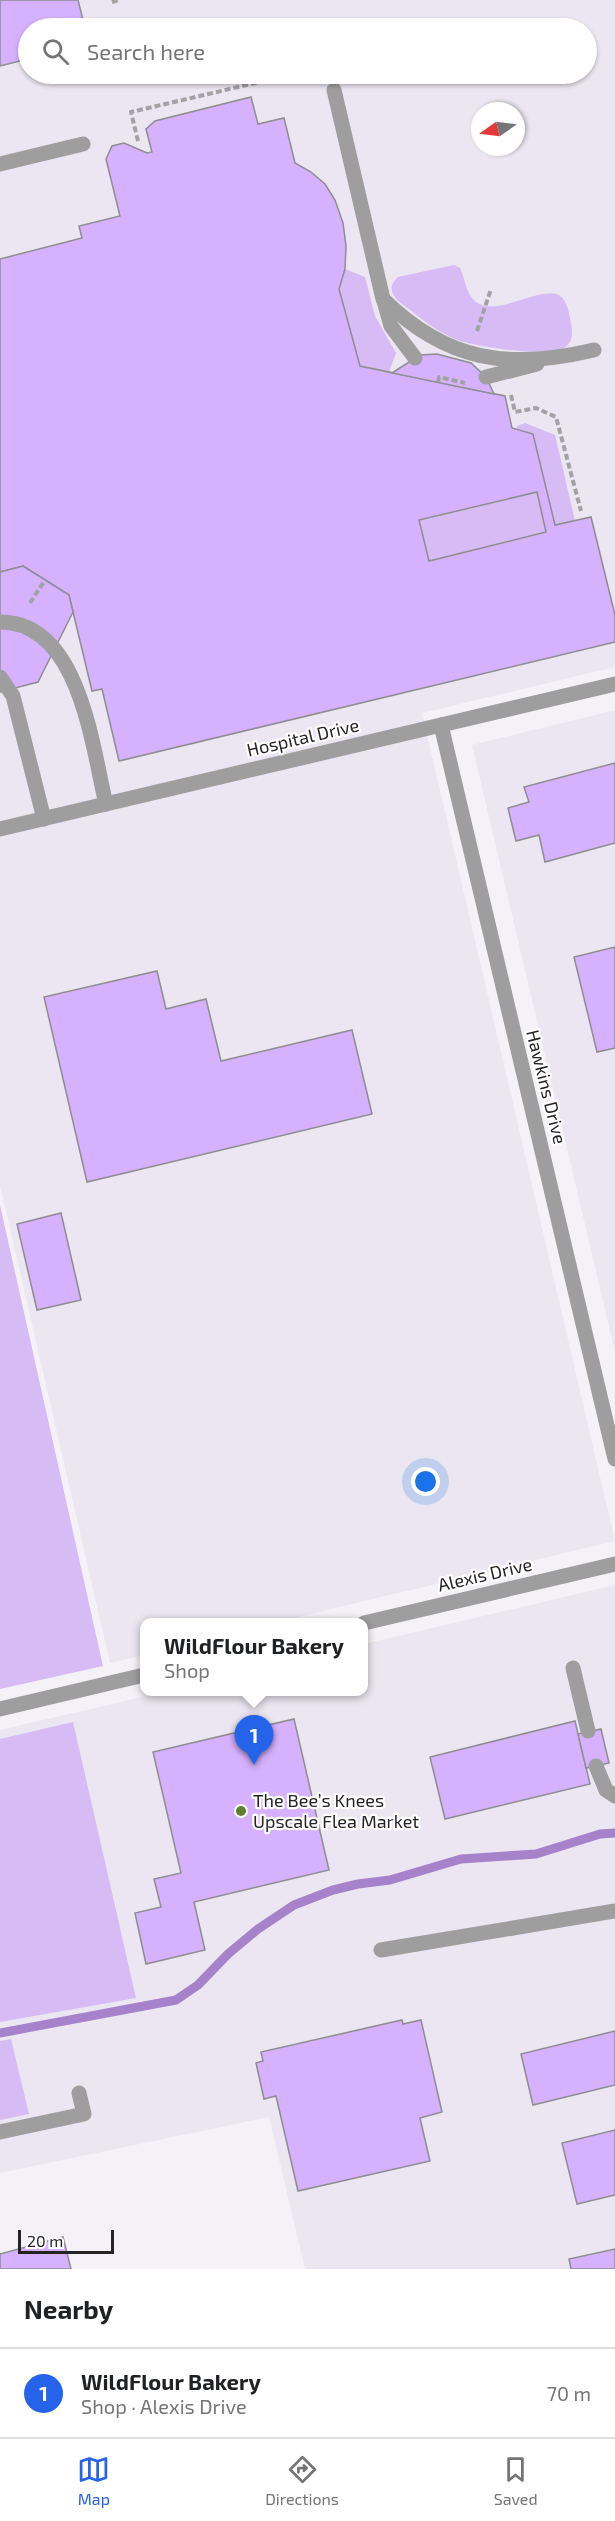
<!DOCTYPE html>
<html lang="en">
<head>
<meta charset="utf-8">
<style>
  :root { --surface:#fff; --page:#f2f2f2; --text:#202124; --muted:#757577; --line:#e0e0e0; --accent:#2563eb }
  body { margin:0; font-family:"Exo 2",sans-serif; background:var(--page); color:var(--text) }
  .compass { position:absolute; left:471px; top:102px; width:54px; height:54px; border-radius:50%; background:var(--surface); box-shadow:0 2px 4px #0004; rotate:256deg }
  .scale { position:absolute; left:18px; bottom:15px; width:96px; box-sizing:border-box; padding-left:6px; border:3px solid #242425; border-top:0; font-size:16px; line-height:21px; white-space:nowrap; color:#242425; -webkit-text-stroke:4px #fff; paint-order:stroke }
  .you { position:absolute; left:426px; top:1482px; width:21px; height:21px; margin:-15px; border:4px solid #fff; border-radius:50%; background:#1a73e8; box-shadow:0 0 0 9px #1a73e833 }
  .badge { display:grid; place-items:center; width:39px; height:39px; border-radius:50%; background:var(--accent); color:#fff; font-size:20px; font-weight:700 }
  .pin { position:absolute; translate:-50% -50px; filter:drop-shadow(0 2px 3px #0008) }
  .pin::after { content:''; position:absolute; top:32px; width:21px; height:18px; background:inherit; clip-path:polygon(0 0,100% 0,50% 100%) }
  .popup { position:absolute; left:140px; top:1618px; width:228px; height:78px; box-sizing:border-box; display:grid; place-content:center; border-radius:12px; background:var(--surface); filter:drop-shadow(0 2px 4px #0005); font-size:20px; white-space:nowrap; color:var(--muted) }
  .popup b { font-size:22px; color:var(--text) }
  .popup::after { content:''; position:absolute; left:50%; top:100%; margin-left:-12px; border:12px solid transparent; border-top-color:var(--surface) }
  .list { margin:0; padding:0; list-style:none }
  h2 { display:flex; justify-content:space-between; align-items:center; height:78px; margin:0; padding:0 24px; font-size:26px }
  h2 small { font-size:20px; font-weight:400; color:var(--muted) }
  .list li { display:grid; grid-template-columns:39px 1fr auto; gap:18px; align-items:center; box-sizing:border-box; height:90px; padding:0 24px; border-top:2px solid var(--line) }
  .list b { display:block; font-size:22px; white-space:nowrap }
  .list p { margin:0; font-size:20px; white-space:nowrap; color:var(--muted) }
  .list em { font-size:20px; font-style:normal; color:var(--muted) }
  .icon { flex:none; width:33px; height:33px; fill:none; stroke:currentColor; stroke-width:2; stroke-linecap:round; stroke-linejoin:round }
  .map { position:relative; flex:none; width:615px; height:2269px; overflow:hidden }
  .search { position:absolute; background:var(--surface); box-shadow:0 2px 4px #0004; left:18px; right:18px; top:18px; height:66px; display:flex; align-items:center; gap:15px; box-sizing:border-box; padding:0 21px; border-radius:33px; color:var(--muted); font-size:22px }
  .sheet { height:168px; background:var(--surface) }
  nav { display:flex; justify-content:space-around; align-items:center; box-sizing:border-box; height:84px; border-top:2px solid var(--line); background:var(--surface); font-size:16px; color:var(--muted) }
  nav a { display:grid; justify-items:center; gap:3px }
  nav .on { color:var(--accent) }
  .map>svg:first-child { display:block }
  .built { fill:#ebe6f1; fill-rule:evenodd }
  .green { fill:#d6bbf4 }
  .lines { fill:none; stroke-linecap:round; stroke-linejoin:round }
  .stream { stroke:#a682cb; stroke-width:9 }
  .building { fill:#d6b1fd; stroke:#8e8d90; stroke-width:1.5; fill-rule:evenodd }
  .path { stroke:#a2a1a4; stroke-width:4; stroke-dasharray:6 3; stroke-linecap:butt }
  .lane { stroke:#9e9e9f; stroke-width:15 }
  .street { stroke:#9e9e9f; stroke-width:15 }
  .poi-dot { fill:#617d31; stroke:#fff; stroke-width:2 }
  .labels { text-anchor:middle; stroke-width:4.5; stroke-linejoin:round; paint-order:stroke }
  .street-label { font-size:18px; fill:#242425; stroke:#fff }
  .poi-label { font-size:18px; fill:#242425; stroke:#fff; text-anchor:start }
</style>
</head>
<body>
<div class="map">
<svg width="615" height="2269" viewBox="0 0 615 2269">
  <rect width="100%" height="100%" fill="#f4f2f6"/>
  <g class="built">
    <path d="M0,0H615V667L422,713L615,1541L277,1622H144V1655L110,1663L0,1185ZM28,28H586V74H28ZM480,111H516V147H480Z"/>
    <path d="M615,710V1352L472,745Z"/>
    <path d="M615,1585V2269H305L269,2117L0,2173V1730L164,1692H364V1644Z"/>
  </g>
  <g class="green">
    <path d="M454,265L460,268C465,278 465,290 473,299C492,321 536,286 559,295C568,301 569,314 571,324C573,333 573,342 564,348C547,357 473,347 455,339C435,331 416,314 398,301C390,292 389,285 398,277Z"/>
    <path d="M345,269L365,277L375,316L396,353L389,372L360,366L339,289Z"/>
    <path d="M525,423L555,435L575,521L555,525L533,434L517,429V426Z"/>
    <path d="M537,492L546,532L429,561L419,520Z"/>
    <path d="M0,1205L103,1666L0,1689Z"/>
    <path d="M73,1722L136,1998L0,2022V1739Z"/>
    <path d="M11,2039L29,2114L0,2120V2041Z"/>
  </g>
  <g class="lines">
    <path class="stream" d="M0,2033L176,2000L198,1985L228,1954L258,1929L294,1905L333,1890L358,1884L390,1880L461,1859L536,1854L600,1834L615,1833"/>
  </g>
  <g class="building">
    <path d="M0,0H78L85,28H28V59L0,66Z"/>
    <path d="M251,97L258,124L284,118L295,163L311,172L325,184L335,200L343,223L346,246L345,269L339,289L360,366L505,396L512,428L533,434L555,525L591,517L615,615V642L119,761L102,689L92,691L69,595L23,566L0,572V259L82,238L79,226L120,216L106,159L112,146L124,143L147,153L152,152L146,129L155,121ZM537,492L546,532L429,561L419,520Z"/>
    <path d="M437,354L471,363L486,377L494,394L392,373L420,355Z"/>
    <path d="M23,566L69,595L73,612L38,682L0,692V572Z"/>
    <path d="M615,763V843L545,862L539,835L516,841L508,808L529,802L524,787Z"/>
    <path d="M615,947V1048L597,1052L574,957Z"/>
    <path d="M157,971L166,1009L206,999L221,1061L352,1030L372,1114L87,1182L44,997Z"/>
    <path d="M61,1213L81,1300L37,1310L17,1224Z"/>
    <path d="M294,1719L329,1870L194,1902L205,1950L146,1964L135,1913L161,1907L154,1879L181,1873L153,1752Z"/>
    <path d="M575,1721L590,1784L445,1819L430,1757Z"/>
    <path d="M601,1729L609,1763L586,1768L578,1734Z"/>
    <path d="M402,2020L403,2024L421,2020L442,2112L420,2118L430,2161L298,2191L276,2096L264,2099L256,2063L263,2061L261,2052Z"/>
    <path d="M615,2031V2085L533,2105L521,2054Z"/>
    <path d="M615,2130V2195L577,2204L562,2143Z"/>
    <path d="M63,2237L71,2269H0V2254Z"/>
    <path d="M615,2249V2269H571L569,2259Z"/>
  </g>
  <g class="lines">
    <g class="path">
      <path d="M112,2L119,0"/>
      <path d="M138,141L131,112L264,81"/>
      <path d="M477,331L491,289"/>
      <path d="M438,382L439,377L465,383"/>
      <path d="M511,395L515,412L536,408L556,417L581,511"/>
      <path d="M30,603L45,580"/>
    </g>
    <g class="lane">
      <path d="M334,90L383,299C447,362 509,370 594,350"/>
      <path d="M0,164L83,144"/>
      <path d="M384,301L391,326L415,358"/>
      <path d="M486,377L537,364"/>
      <path d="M0,622C80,622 92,747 106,804"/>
      <path d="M0,677L13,696L44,819"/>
      <path d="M573,1668L588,1731"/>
      <path d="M596,1766L606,1790L615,1796"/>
      <path d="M381,1950L615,1911"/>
      <path d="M0,2132L84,2114L79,2093"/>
    </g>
    <g class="street">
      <path d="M441,725L615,1459"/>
      <path d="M0,829L615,684"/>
      <path d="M364,1623L615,1564"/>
      <path d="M0,1709L144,1675"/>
    </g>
  </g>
  <circle class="poi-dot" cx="241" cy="1811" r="6"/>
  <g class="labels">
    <g class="street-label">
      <text transform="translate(303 738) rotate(-13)" y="6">Hospital Drive</text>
      <text transform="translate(546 1087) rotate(76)" y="6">Hawkins Drive</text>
      <text transform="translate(485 1575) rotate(-13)" y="6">Alexis Drive</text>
    </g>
    <g class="poi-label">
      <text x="253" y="1807">The Bee’s Knees<tspan x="253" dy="21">Upscale Flea Market</tspan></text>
    </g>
  </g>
</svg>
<svg class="compass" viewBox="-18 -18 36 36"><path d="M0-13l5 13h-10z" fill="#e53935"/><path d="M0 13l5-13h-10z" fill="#757577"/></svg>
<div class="scale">20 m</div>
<div class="you"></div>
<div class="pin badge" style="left:254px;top:1765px">1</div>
<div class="popup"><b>WildFlour Bakery</b>Shop</div>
<div class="search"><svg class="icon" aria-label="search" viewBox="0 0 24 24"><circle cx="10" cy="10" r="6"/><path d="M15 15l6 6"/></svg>Search here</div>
</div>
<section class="sheet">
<h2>Nearby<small></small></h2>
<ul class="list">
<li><span class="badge">1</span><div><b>WildFlour Bakery</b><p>Shop · Alexis Drive</p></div><em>70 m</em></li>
</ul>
</section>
<nav>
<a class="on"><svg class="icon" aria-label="map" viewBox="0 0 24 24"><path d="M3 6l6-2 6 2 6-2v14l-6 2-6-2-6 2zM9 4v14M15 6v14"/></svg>Map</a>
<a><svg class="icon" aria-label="directions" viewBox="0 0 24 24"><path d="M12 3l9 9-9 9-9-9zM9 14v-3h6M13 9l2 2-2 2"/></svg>Directions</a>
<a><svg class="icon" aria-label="saved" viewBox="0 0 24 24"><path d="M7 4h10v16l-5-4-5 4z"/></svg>Saved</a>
</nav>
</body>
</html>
